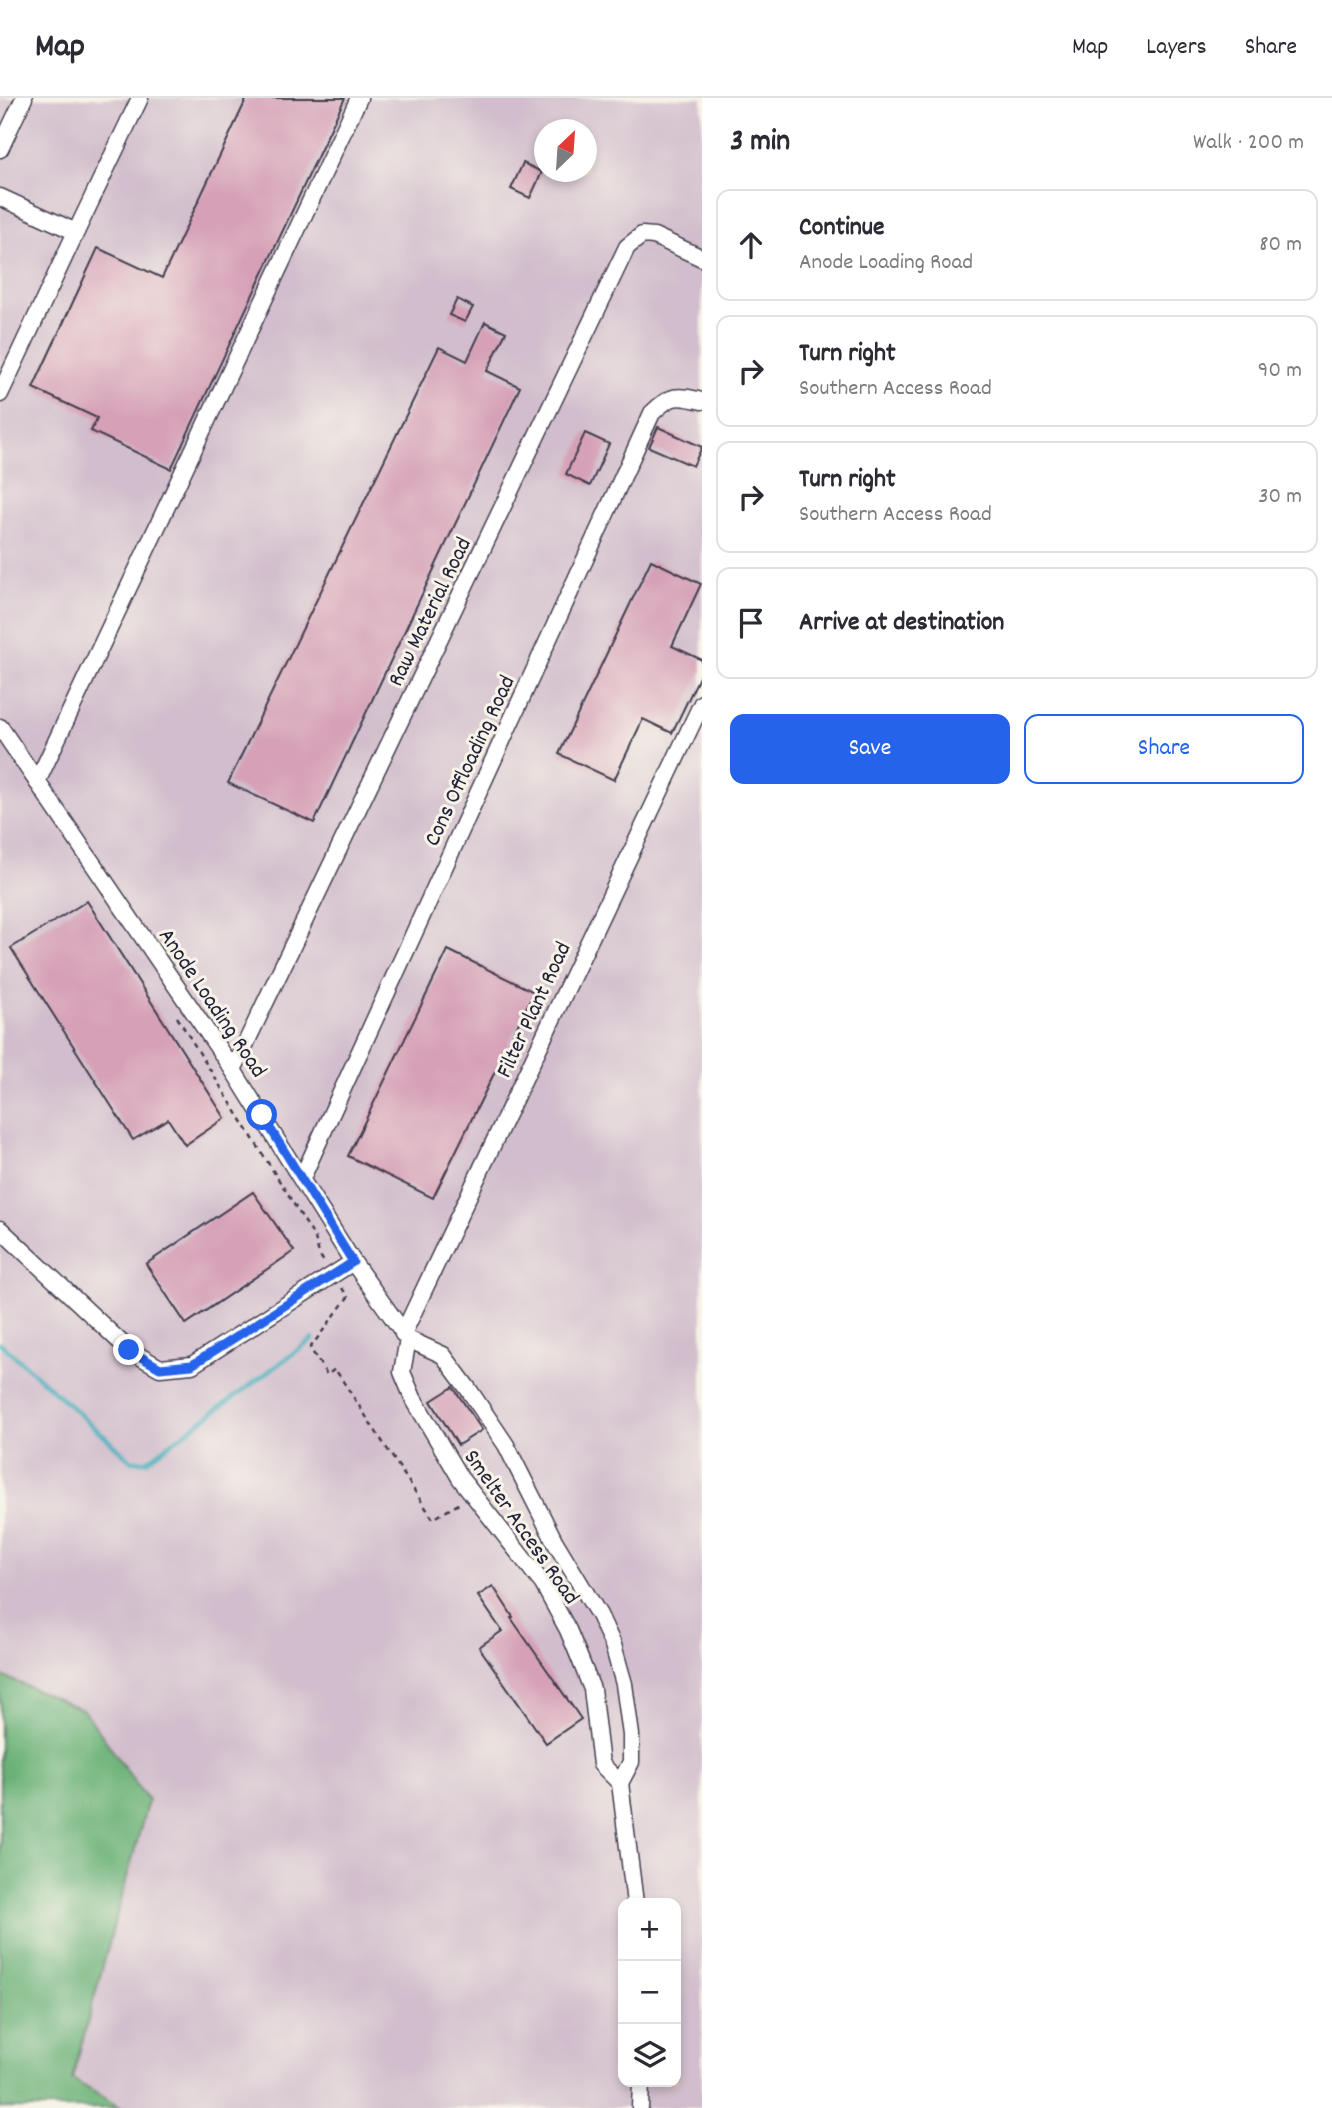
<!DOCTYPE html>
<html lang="en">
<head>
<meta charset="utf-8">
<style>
  :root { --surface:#fff; --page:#f2f2f3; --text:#2b2b33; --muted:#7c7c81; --line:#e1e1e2; --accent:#2563eb }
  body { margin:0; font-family:Dekko,sans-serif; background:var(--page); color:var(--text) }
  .controls { position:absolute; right:21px; bottom:21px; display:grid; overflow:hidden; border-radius:14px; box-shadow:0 4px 10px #0003 }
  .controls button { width:63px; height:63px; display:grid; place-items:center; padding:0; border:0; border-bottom:2px solid var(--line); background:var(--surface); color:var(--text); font:35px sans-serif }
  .compass { position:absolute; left:534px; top:21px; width:63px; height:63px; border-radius:50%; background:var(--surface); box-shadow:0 4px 10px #0003; rotate:25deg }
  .stop { position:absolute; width:21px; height:21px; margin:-16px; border:5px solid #2563eb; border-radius:50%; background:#fff }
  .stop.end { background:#2563eb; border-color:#fff; box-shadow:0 2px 7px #0008 }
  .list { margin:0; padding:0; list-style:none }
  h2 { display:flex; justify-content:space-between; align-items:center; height:91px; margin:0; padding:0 28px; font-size:30px }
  h2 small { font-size:23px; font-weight:400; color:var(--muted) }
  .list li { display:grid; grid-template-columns:46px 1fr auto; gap:21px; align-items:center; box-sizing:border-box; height:112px; margin:0 14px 14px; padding:0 14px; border:2px solid var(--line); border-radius:14px }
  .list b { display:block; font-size:26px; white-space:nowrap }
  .list p { margin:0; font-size:23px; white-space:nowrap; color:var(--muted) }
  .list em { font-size:23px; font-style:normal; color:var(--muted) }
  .actions { display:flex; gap:14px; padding:21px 28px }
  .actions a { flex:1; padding:16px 0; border:2px solid var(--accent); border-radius:14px; text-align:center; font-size:24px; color:var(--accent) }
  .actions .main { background:var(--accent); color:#fff }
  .icon { flex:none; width:38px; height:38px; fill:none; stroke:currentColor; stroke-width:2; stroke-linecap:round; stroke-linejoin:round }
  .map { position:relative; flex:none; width:702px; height:2010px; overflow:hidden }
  header { display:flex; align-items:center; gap:42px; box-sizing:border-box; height:98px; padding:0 35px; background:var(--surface); border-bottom:2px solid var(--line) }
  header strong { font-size:33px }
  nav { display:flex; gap:38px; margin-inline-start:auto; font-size:24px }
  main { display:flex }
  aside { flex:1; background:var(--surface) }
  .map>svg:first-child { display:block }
  .industrial { fill:#d1bdcc; fill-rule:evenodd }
  .forest { fill:#6cb278; stroke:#476a5a; stroke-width:2 }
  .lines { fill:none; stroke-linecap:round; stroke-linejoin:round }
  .stream { stroke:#3eacbb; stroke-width:4.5 }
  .building { fill:#d6a1b7 }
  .minor-casing { stroke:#423d4e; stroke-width:19 }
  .path { stroke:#423d4e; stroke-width:2.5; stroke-dasharray:5 5; stroke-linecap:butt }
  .minor { stroke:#fff; stroke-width:16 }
  .route { stroke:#2563eb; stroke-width:9 }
  .labels { text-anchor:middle; stroke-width:6; stroke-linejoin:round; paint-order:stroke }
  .street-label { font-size:23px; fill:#22223b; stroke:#f7f3e8 }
</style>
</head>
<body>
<header>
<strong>Map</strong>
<nav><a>Map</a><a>Layers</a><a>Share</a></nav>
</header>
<main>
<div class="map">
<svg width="702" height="2010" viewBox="0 0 702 2010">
  <rect width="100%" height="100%" fill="#f7f3e8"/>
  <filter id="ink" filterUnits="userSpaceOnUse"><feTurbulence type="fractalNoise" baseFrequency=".0143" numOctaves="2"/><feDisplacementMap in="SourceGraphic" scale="14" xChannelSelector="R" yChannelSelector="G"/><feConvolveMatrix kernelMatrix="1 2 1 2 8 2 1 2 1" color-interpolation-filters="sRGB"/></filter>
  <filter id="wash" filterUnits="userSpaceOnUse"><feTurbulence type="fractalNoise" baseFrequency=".00686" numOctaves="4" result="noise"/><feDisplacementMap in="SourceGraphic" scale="28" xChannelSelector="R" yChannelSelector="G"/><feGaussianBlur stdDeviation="1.57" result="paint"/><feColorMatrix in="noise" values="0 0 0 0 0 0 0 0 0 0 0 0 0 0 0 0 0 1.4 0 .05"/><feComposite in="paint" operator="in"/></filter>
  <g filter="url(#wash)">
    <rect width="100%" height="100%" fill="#f4d9bb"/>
    <path class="industrial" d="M0,0H702V2010H121L71,1982L148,1703L84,1612L0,1577ZM544,32H586V74H544ZM623,1805H676V1984H623Z"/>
    <path class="forest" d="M0,1577L84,1612L148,1703L72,1981L121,2010H0Z"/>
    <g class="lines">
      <path class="stream" d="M0,1245L132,1363H147L313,1241"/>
    </g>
    <g id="blocks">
      <g class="building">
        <path d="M247,0H345L171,371L91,333L97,320L33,290L98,150L162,180Z"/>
        <path d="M523,65L542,74L530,100L511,91Z"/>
        <path d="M457,201L473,209L465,224L449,217Z"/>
        <path d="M485,224L506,234L487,273L520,289L314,725L228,685L439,249L467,263Z"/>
        <path d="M658,329L702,349L693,368L649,349Z"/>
        <path d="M585,335L609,346L590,388L566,376Z"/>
        <path d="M651,462L701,486L672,548L702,562V573L672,635L643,621L614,682L559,656Z"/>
        <path d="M87,803L225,1020L185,1047L168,1021L133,1042L11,850Z"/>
        <path d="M448,852L534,894L433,1100L348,1058Z"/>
        <path d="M253,1094L294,1153L186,1226L146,1166Z"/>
        <path d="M453,1289L482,1332L458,1347L431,1303Z"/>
        <path d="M493,1488L513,1519L511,1520L581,1621L546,1645L479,1549L502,1533L478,1498Z"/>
      </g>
    </g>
  </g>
  <g filter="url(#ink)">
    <use href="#blocks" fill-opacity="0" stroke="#423d4e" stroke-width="2"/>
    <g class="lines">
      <defs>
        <g id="minor">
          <path d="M0,51L24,0"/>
          <path d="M0,99L76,134L0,296"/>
          <path d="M76,134L140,0"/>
          <path d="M0,629L233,972L353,1164L408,1241"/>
          <path d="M37,684L359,0"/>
          <path d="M233,972L627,149L642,137L654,138L702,160"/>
          <path d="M302,1080L652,315C671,296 677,297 702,303"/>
          <path d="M0,1131L129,1252L160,1270L192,1267L353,1164"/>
          <path d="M403,1236L702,605"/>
          <path d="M408,1241L402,1274L413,1300L460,1380L543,1486L568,1532L578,1556L592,1591L601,1666L620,1685L635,1805"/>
          <path d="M408,1241L443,1257L469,1292L506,1347L555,1444L599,1517L613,1547L624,1586L631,1637V1664L620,1685"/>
          <path d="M640,2010L641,1984"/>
        </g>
      </defs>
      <use href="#minor" class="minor-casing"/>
      <g class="path">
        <path d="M177,919L315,1140L319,1156L324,1164"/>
        <path d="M342,1190L348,1199L310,1250L327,1277L335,1271L433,1421L462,1404"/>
      </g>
      <use href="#minor" class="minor"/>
    </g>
  </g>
  <g class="lines" filter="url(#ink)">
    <path class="route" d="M129,1252L160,1270L192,1267L353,1164L262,1017"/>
  </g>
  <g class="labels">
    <g class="street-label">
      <text transform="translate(428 513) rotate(-64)" y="8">Raw Material Road</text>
      <text transform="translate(468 662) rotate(-65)" y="8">Cons Offloading Road</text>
      <text transform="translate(214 904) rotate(56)" y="8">Anode Loading Road</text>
      <text transform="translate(532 911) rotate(-65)" y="8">Filter Plant Road</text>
      <text transform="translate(523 1428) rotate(55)" y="8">Smelter Access Road</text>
    </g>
  </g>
</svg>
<div class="controls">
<button>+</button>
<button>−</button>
<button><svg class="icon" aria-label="layers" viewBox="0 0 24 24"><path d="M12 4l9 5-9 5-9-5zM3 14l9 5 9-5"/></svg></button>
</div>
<svg class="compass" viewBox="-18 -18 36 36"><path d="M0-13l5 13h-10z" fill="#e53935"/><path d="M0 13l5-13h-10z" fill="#7c7c81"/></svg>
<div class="stop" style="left:262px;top:1017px"></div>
<div class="stop end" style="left:129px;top:1252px"></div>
</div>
<aside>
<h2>3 min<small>Walk · 200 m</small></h2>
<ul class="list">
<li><svg class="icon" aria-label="ahead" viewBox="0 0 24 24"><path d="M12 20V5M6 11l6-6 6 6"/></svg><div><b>Continue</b><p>Anode Loading Road</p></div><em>80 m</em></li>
<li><svg class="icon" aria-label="right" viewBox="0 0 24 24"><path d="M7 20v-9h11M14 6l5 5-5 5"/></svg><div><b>Turn right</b><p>Southern Access Road</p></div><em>90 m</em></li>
<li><svg class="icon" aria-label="right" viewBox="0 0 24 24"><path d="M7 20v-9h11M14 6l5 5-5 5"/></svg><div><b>Turn right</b><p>Southern Access Road</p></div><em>30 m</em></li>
<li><svg class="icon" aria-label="arrive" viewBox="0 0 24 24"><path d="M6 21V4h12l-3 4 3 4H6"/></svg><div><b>Arrive at destination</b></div></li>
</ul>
<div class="actions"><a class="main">Save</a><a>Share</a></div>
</aside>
</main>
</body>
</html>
